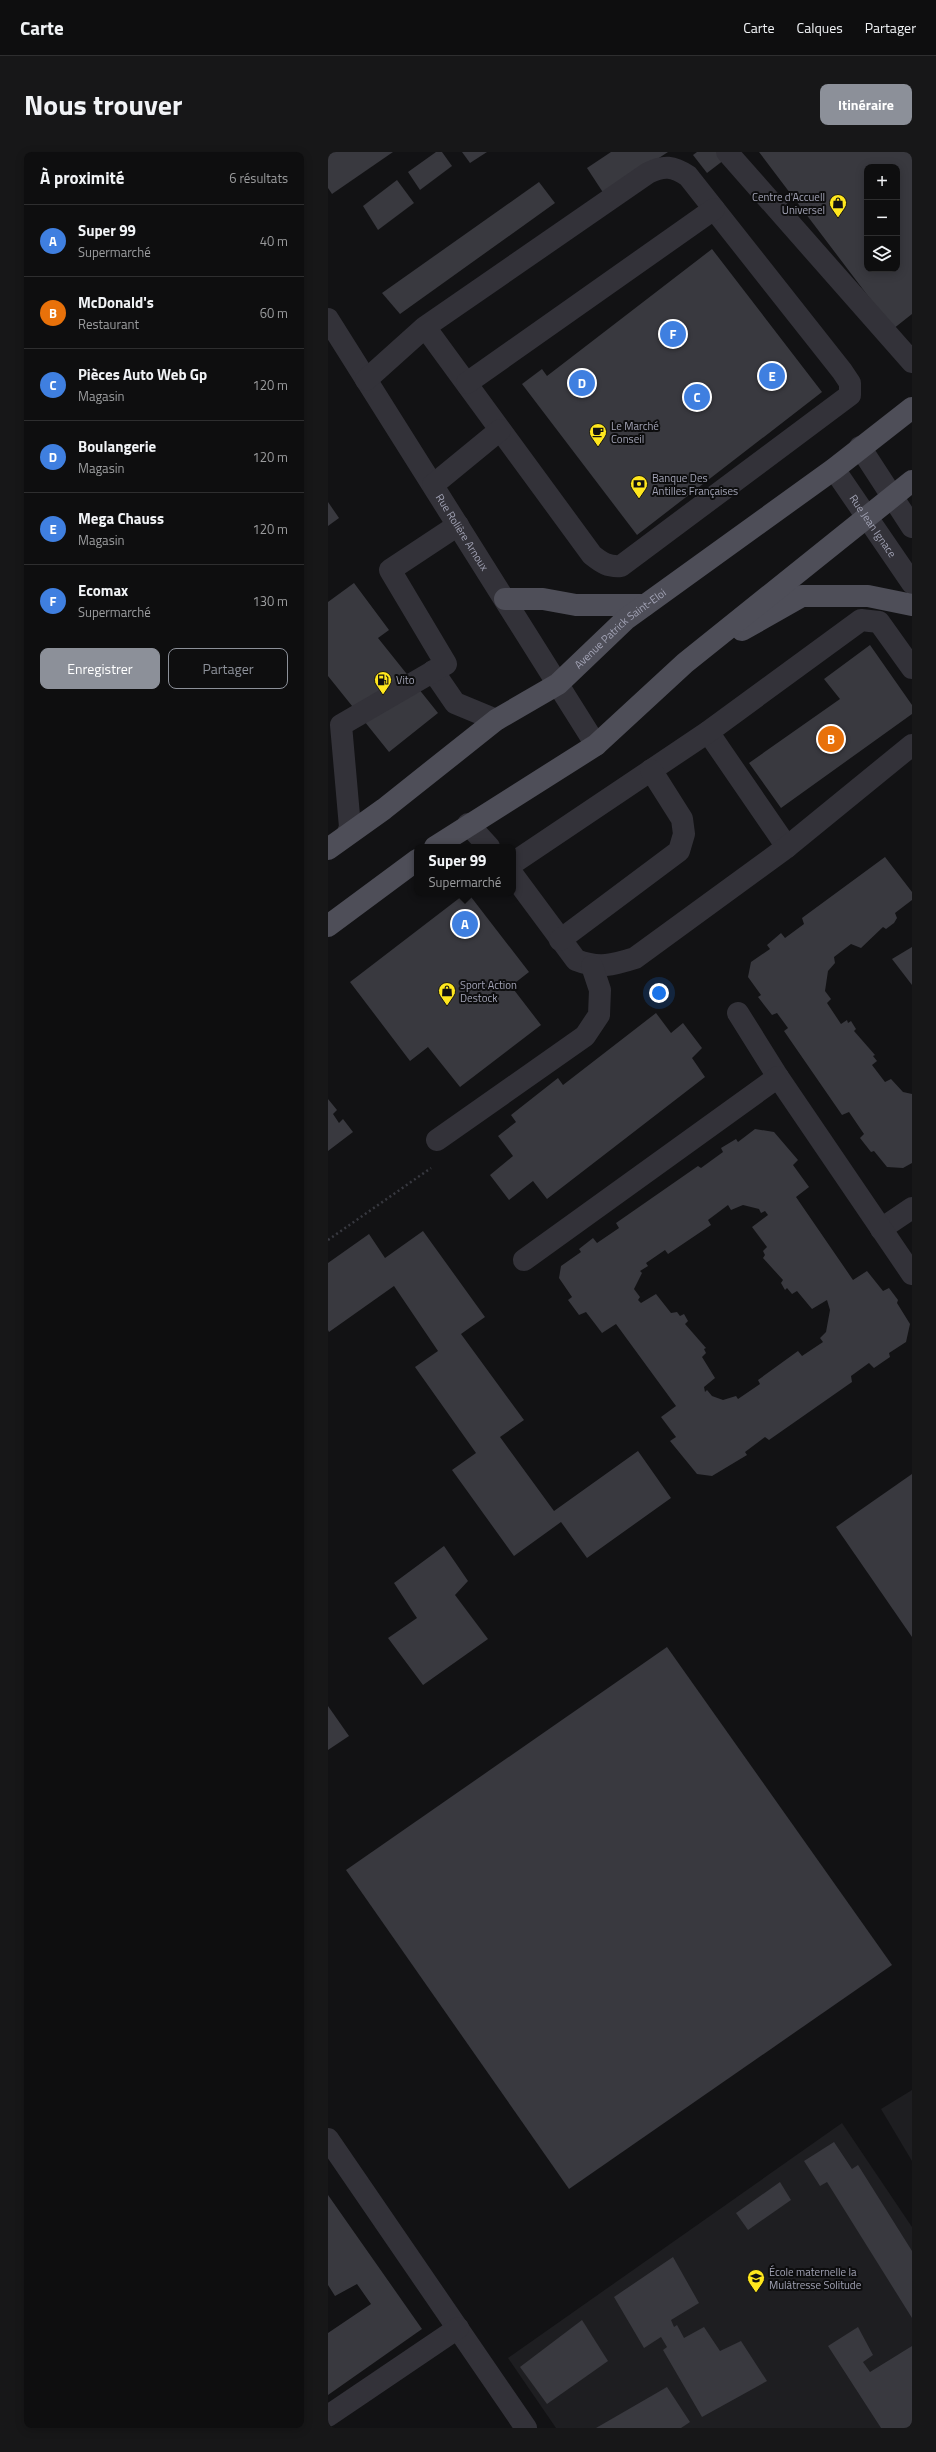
<!DOCTYPE html>
<html lang="fr">
<head>
<meta charset="utf-8">
<style>
  :root { --surface:#0e0e0f; --page:#171718; --text:#f1f3f6; --muted:#9b9c9e; --line:#2e2e2f; --accent:#8c9099 }
  body { margin:0; font-family:"Titillium Web",sans-serif; background:var(--page); color:var(--text) }
  .controls { position:absolute; right:12px; top:12px; display:grid; overflow:hidden; border-radius:8px; box-shadow:0 2px 10px #0003 }
  .controls button { width:36px; height:36px; display:grid; place-items:center; padding:0; border:0; border-bottom:1px solid var(--line); background:var(--surface); color:var(--text); font:20px sans-serif }
  .you { position:absolute; left:331px; top:841px; width:14px; height:14px; margin:-10px; border:3px solid #fff; border-radius:50%; background:#1a73e8; box-shadow:0 0 0 6px #1a73e833 }
  .badge { display:grid; place-items:center; width:26px; height:26px; border-radius:50%; background:var(--accent); color:#fff; font-size:13px; font-weight:700 }
  .pin { position:absolute; translate:-50% -50%; border:2px solid #fff; box-shadow:0 1px 4px #0006 }
  .popup { position:absolute; left:86px; top:692px; width:102px; height:52px; box-sizing:border-box; display:grid; place-content:center; border-radius:8px; background:var(--surface); filter:drop-shadow(0 1px 3px #0005); font-size:13px; white-space:nowrap; color:var(--muted) }
  .popup b { font-size:15px; color:var(--text) }
  .popup::after { content:''; position:absolute; left:50%; top:100%; margin-left:-8px; border:8px solid transparent; border-top-color:var(--surface) }
  .list { margin:0; padding:0; list-style:none }
  h2 { display:flex; justify-content:space-between; align-items:center; height:52px; margin:0; padding:0 16px; font-size:17px }
  h2 small { font-size:13px; font-weight:400; color:var(--muted) }
  .list li { display:grid; grid-template-columns:26px 1fr auto; gap:12px; align-items:center; box-sizing:border-box; height:72px; padding:0 16px; border-top:1px solid var(--line) }
  .list b { display:block; font-size:15px; white-space:nowrap }
  .list p { margin:0; font-size:13px; white-space:nowrap; color:var(--muted) }
  .list em { font-size:13px; font-style:normal; color:var(--muted) }
  .actions { display:flex; gap:8px; padding:12px 16px }
  .actions a { flex:1; padding:9px 0; border:1px solid var(--accent); border-radius:8px; text-align:center; font-size:14px; color:var(--accent) }
  .actions .main { background:var(--accent); color:#fff }
  .icon { flex:none; width:22px; height:22px; fill:none; stroke:currentColor; stroke-width:2; stroke-linecap:round; stroke-linejoin:round }
  .map { position:relative; flex:none; width:584px; height:2276px; overflow:hidden; border-radius:8px }
  header { display:flex; align-items:center; gap:24px; box-sizing:border-box; height:56px; padding:0 20px; background:var(--surface); border-bottom:1px solid var(--line) }
  header strong { font-size:19px }
  nav { display:flex; gap:22px; margin-inline-start:auto; font-size:14px }
  .intro { display:flex; align-items:center; justify-content:space-between; box-sizing:border-box; height:96px; padding:0 24px }
  h1 { margin:0; font-size:28px }
  .button { padding:10px 18px; border-radius:8px; background:var(--accent); color:#fff; font-size:14px; font-weight:700 }
  main { display:flex; gap:24px; padding:0 24px }
  aside { flex:1; background:var(--surface); border-radius:8px; box-shadow:0 2px 10px #0003 }
  .map>svg:first-child { display:block }
  .built { fill:#1e1e21 }
  .building { fill:#39393f; fill-rule:evenodd }
  .lines { fill:none; stroke-linecap:round; stroke-linejoin:round }
  .path { stroke:#383940; stroke-width:2.5; stroke-dasharray:2 3; stroke-linecap:butt }
  .minor { stroke:#333239; stroke-width:22 }
  .major { stroke:#4e4e58; stroke-width:22 }
  .labels { text-anchor:middle; stroke-width:4; stroke-linejoin:round; paint-order:stroke }
  .poi-label { font-size:11px; fill:#a2a3b5; stroke:#0d0d0e; text-anchor:start }
  .street-label { font-size:11px; fill:#a2a3b5; stroke:#0d0d0e }
</style>
</head>
<body>
<header>
<strong>Carte</strong>
<nav><a>Carte</a><a>Calques</a><a>Partager</a></nav>
</header>
<div class="intro"><h1>Nous trouver</h1><a class="button">Itinéraire</a></div>
<main>
<aside>
<h2>À proximité<small>6 résultats</small></h2>
<ul class="list">
<li><span class="badge" style="background:#3f7fe0">A</span><div><b>Super 99</b><p>Supermarché</p></div><em>40 m</em></li>
<li><span class="badge" style="background:#e8710a">B</span><div><b>McDonald's</b><p>Restaurant</p></div><em>60 m</em></li>
<li><span class="badge" style="background:#3f7fe0">C</span><div><b>Pièces Auto Web Gp</b><p>Magasin</p></div><em>120 m</em></li>
<li><span class="badge" style="background:#3f7fe0">D</span><div><b>Boulangerie</b><p>Magasin</p></div><em>120 m</em></li>
<li><span class="badge" style="background:#3f7fe0">E</span><div><b>Mega Chauss</b><p>Magasin</p></div><em>120 m</em></li>
<li><span class="badge" style="background:#3f7fe0">F</span><div><b>Ecomax</b><p>Supermarché</p></div><em>130 m</em></li>
</ul>
<div class="actions"><a class="main">Enregistrer</a><a>Partager</a></div>
</aside>
<div class="map">
<svg width="584" height="2276" viewBox="0 0 584 2276">
  <rect width="100%" height="100%" fill="#121214"/>
  <g class="built">
    <path d="M584,1938V2009L553,1957Z"/>
    <path d="M514,1971L584,2075V2276H228L180,2206Z"/>
  </g>
  <g class="building">
    <path d="M0,0H65L4,42L0,36Z"/>
    <path d="M108,0H114L124,14L92,38L80,20Z"/>
    <path d="M134,0H159L142,11Z"/>
    <path d="M283,0H340L276,42L259,16Z"/>
    <path d="M369,0H389L396,8L379,21L365,3Z"/>
    <path d="M431,0H584V162L565,177ZM539,15H569V117H539Z"/>
    <path d="M69,28L86,51L50,78L35,54Z"/>
    <path d="M211,30L227,51L72,162L54,141Z"/>
    <path d="M384,97L494,240L309,383L194,232L214,217L219,224Z"/>
    <path d="M0,350L11,366L0,374Z"/>
    <path d="M26,431L61,478L50,486L110,561L61,600L0,524V450Z"/>
    <path d="M542,493L584,553V562L453,656L421,611L512,547L496,527Z"/>
    <path d="M557,705L584,740V748L567,761L569,766L566,771L558,777L555,775L533,796L523,792L506,805L507,811L500,819L497,839L503,847L499,851L513,872L519,868L520,871L523,869L528,877L526,879L547,903L545,904L549,909L544,913L557,930L563,927L575,940L584,942V1011L575,1016L559,1015L546,999L543,1000L532,986L536,982L521,960L514,963L456,879L460,876L449,861L444,863L430,845L433,843L420,825L423,810L442,797L439,793L453,781L457,786L476,772L474,766Z"/>
    <path d="M138,741H140L201,820L183,834L213,873L132,935L100,895L82,909L22,830Z"/>
    <path d="M584,795V833L564,807Z"/>
    <path d="M328,861L343,881L355,871L374,896L364,906L377,925L219,1047L205,1029L181,1048L162,1023L185,1004L170,984L188,970L183,963L230,926L235,933Z"/>
    <path d="M0,947L9,958L5,962L11,971L15,967L25,980L0,999Z"/>
    <path d="M427,977L446,980L470,1008L465,1013L481,1035L468,1045L525,1128L539,1119L555,1139L561,1136L570,1148L569,1151L582,1172L578,1190L561,1201L562,1205L546,1216L541,1211L523,1224L524,1230L441,1288L437,1285L417,1300L419,1303L384,1324L369,1322L342,1289L348,1285L333,1265L348,1254L288,1172L274,1181L258,1160L251,1163L240,1148L244,1145L231,1126L233,1114L253,1100L251,1097L265,1086L269,1091L291,1076L288,1071L370,1014L373,1016L395,1000L393,996L408,987L410,990ZM400,1053L403,1058L415,1053L431,1057L433,1061L437,1059L440,1063L424,1075L439,1095L435,1099L437,1103L435,1106L455,1128L453,1131L457,1138L459,1136L464,1142L469,1139L484,1157L499,1148L502,1158L498,1180L492,1186L495,1190L474,1204L470,1199L430,1228L432,1232L410,1247L408,1244L395,1248L384,1244L379,1238L377,1240L376,1235L387,1226L374,1205L378,1201L376,1197L378,1196L357,1172L360,1169L356,1162L352,1164L349,1160L343,1161L328,1142L313,1151L310,1148L312,1145L306,1137L314,1121L312,1119L320,1114L318,1111L337,1098L340,1102L383,1073L380,1068Z"/>
    <path d="M95,1079L157,1165L133,1182L196,1268L172,1285L226,1359L310,1299L343,1346L259,1406L233,1370L186,1404L124,1318L148,1301L87,1215L110,1199L66,1134L1,1180L0,1178V1111L41,1082L57,1106Z"/>
    <path d="M584,1322V1485L508,1375Z"/>
    <path d="M116,1394L140,1429L127,1443L160,1487L95,1533L60,1486L89,1466L66,1431Z"/>
    <path d="M339,1495L564,1813L241,2037L18,1718Z"/>
    <path d="M0,1554L21,1584L0,1598Z"/>
    <path d="M506,1990L524,2017L530,2013L584,2099V2166L499,2030L492,2034L476,2009Z"/>
    <path d="M452,2030L463,2048L420,2078L408,2061Z"/>
    <path d="M0,2043L94,2177L0,2243V2181L43,2152L29,2132L7,2144L0,2133Z"/>
    <path d="M345,2105L371,2151L343,2168L346,2175L349,2173L356,2186L376,2175L392,2199L413,2189L439,2229L374,2265L335,2198L339,2195L333,2185L316,2196L286,2145Z"/>
    <path d="M254,2168L280,2209L219,2252L192,2215Z"/>
    <path d="M530,2175L545,2203L535,2210L542,2220L584,2194V2276H553L500,2194Z"/>
    <path d="M339,2235L362,2270L353,2276H268Z"/>
  </g>
  <g class="lines">
    <path class="path" d="M0,1088L103,1016"/>
    <g class="minor">
      <path d="M399,0L584,210"/>
      <path id="s1" d="M0,167L268,593"/>
      <path d="M38,228L97,175L320,21C336,13 345,14 360,24L514,219L522,231V243L293,414C280,415 274,411 264,403L97,175"/>
      <path d="M139,231L386,57"/>
      <path d="M532,295L584,375"/>
      <path id="s2" d="M506,317L584,431"/>
      <path d="M105,333L172,278"/>
      <path d="M105,519L127,551L168,568"/>
      <path d="M380,580L459,695"/>
      <path d="M140,672L161,695"/>
      <path d="M19,683L22,675L13,573L118,512L62,418L130,373"/>
      <path d="M185,711L380,580L533,468L551,470L584,516"/>
      <path d="M185,723L248,808C271,817 285,813 307,806L459,695L584,593"/>
      <path d="M232,788L351,699L356,682L354,667L323,618"/>
      <path d="M410,861L450,925"/>
      <path d="M109,988L257,884L271,863L272,838L264,814"/>
      <path d="M553,1077L584,1056"/>
      <path d="M196,1108L450,925L584,1122"/>
      <path d="M0,1987L198,2276"/>
      <path d="M0,2264L130,2176"/>
    </g>
    <g class="major">
      <path d="M177,447H215L248,453H317"/>
      <path d="M414,478L474,444H540L584,453"/>
      <path d="M107,695L268,593L357,511L584,329"/>
      <path id="s3" d="M0,697L56,657L168,568L230,532L298,467L506,317L584,256"/>
      <path d="M0,774L89,708"/>
    </g>
  </g>
  <defs>
    <symbol id="shop-pin" viewBox="-11 -11 22 30"><path d="M0 17L-7.5 6A9.5 9.5 0 1 1 7.5 6Z" fill="#ffe71e" stroke="#0d0d0e"/><path d="M-5-2.5h2.3a2.7 3.5 0 0 1 5.4 0H5L5.5 6h-11ZM-1.5-2.5h3a1.5 2.3 0 0 0-3 0Z" fill="#111"/></symbol>
    <symbol id="cafe-pin" viewBox="-11 -11 22 30"><path d="M0 17L-7.5 6A9.5 9.5 0 1 1 7.5 6Z" fill="#ffe71e" stroke="#0d0d0e"/><path d="M-5.5-4.5H6V0H3Q3 3.5 0 3.5H-2.5Q-5.5 3.5-5.5 0ZM3-3.2v2h1.7v-2ZM-6 4.5H4V6H-6Z" fill="#111"/></symbol>
    <symbol id="bank-pin" viewBox="-11 -11 22 30"><path d="M0 17L-7.5 6A9.5 9.5 0 1 1 7.5 6Z" fill="#ffe71e" stroke="#0d0d0e"/><path d="M-6-4H6V4H-6ZM0-2.3a2.3 2.3 0 1 0 0 4.6a2.3 2.3 0 1 0 0-4.6Z" fill="#111"/></symbol>
    <symbol id="fuel-pin" viewBox="-11 -11 22 30"><path d="M0 17L-7.5 6A9.5 9.5 0 1 1 7.5 6Z" fill="#ffe71e" stroke="#0d0d0e"/><path d="M-5.5-6h7V0h2V4h1.3V-2.5L3-4.5l.8-.8L6-3V5H2.5V1h-1V6h-7ZM-4.2-4.7v3.2H.2V-4.7Z" fill="#111"/></symbol>
    <symbol id="school-pin" viewBox="-11 -11 22 30"><path d="M0 17L-7.5 6A9.5 9.5 0 1 1 7.5 6Z" fill="#ffe71e" stroke="#0d0d0e"/><path d="M0-5L7-2L0 1L-7-2ZM-4 1L0 2.5L4 1V4Q0 6-4 4Z" fill="#111"/></symbol>
  </defs>
  <g fill-rule="evenodd">
    <use href="#shop-pin" x="500" y="41" width="20" height="27"/>
    <use href="#cafe-pin" x="260" y="270" width="20" height="27"/>
    <use href="#bank-pin" x="301" y="322" width="20" height="27"/>
    <use href="#fuel-pin" x="45" y="518" width="20" height="27"/>
    <use href="#shop-pin" x="109" y="829" width="20" height="27"/>
    <use href="#school-pin" x="418" y="2116" width="20" height="27"/>
  </g>
  <g class="labels">
    <g class="poi-label">
      <text x="497" y="49" text-anchor="end">Centre d'Accuell<tspan x="497" dy="13">Universel</tspan></text>
      <text x="283" y="278">Le Marché<tspan x="283" dy="13">Conseil</tspan></text>
      <text x="324" y="330">Banque Des<tspan x="324" dy="13">Antilles Françaises</tspan></text>
      <text x="68" y="532">Vito</text>
      <text x="132" y="837">Sport Action<tspan x="132" dy="13">Destock</tspan></text>
      <text x="441" y="2124">École maternelle la<tspan x="441" dy="13">Mulâtresse Solitude</tspan></text>
    </g>
    <g class="street-label">
      <text dy="4" stroke="none"><textPath href="#s2" startOffset="69">Rue Jean Ignace</textPath></text>
      <text dy="4" stroke="none"><textPath href="#s1" startOffset="252">Rue Rolière Arnoux</textPath></text>
      <text dy="4" stroke="none"><textPath href="#s3" startOffset="367">Avenue Patrick Saint-Eloi</textPath></text>
    </g>
  </g>
</svg>
<div class="controls">
<button>+</button>
<button>−</button>
<button><svg class="icon" aria-label="layers" viewBox="0 0 24 24"><path d="M12 4l9 5-9 5-9-5zM3 14l9 5 9-5"/></svg></button>
</div>
<div class="you"></div>
<div class="pin badge" style="left:137px;top:772px;background:#3f7fe0">A</div>
<div class="popup"><b>Super 99</b>Supermarché</div>
<div class="pin badge" style="left:503px;top:587px;background:#e8710a">B</div>
<div class="pin badge" style="left:369px;top:245px;background:#3f7fe0">C</div>
<div class="pin badge" style="left:254px;top:231px;background:#3f7fe0">D</div>
<div class="pin badge" style="left:444px;top:224px;background:#3f7fe0">E</div>
<div class="pin badge" style="left:345px;top:182px;background:#3f7fe0">F</div>
</div>
</main>
</body>
</html>
